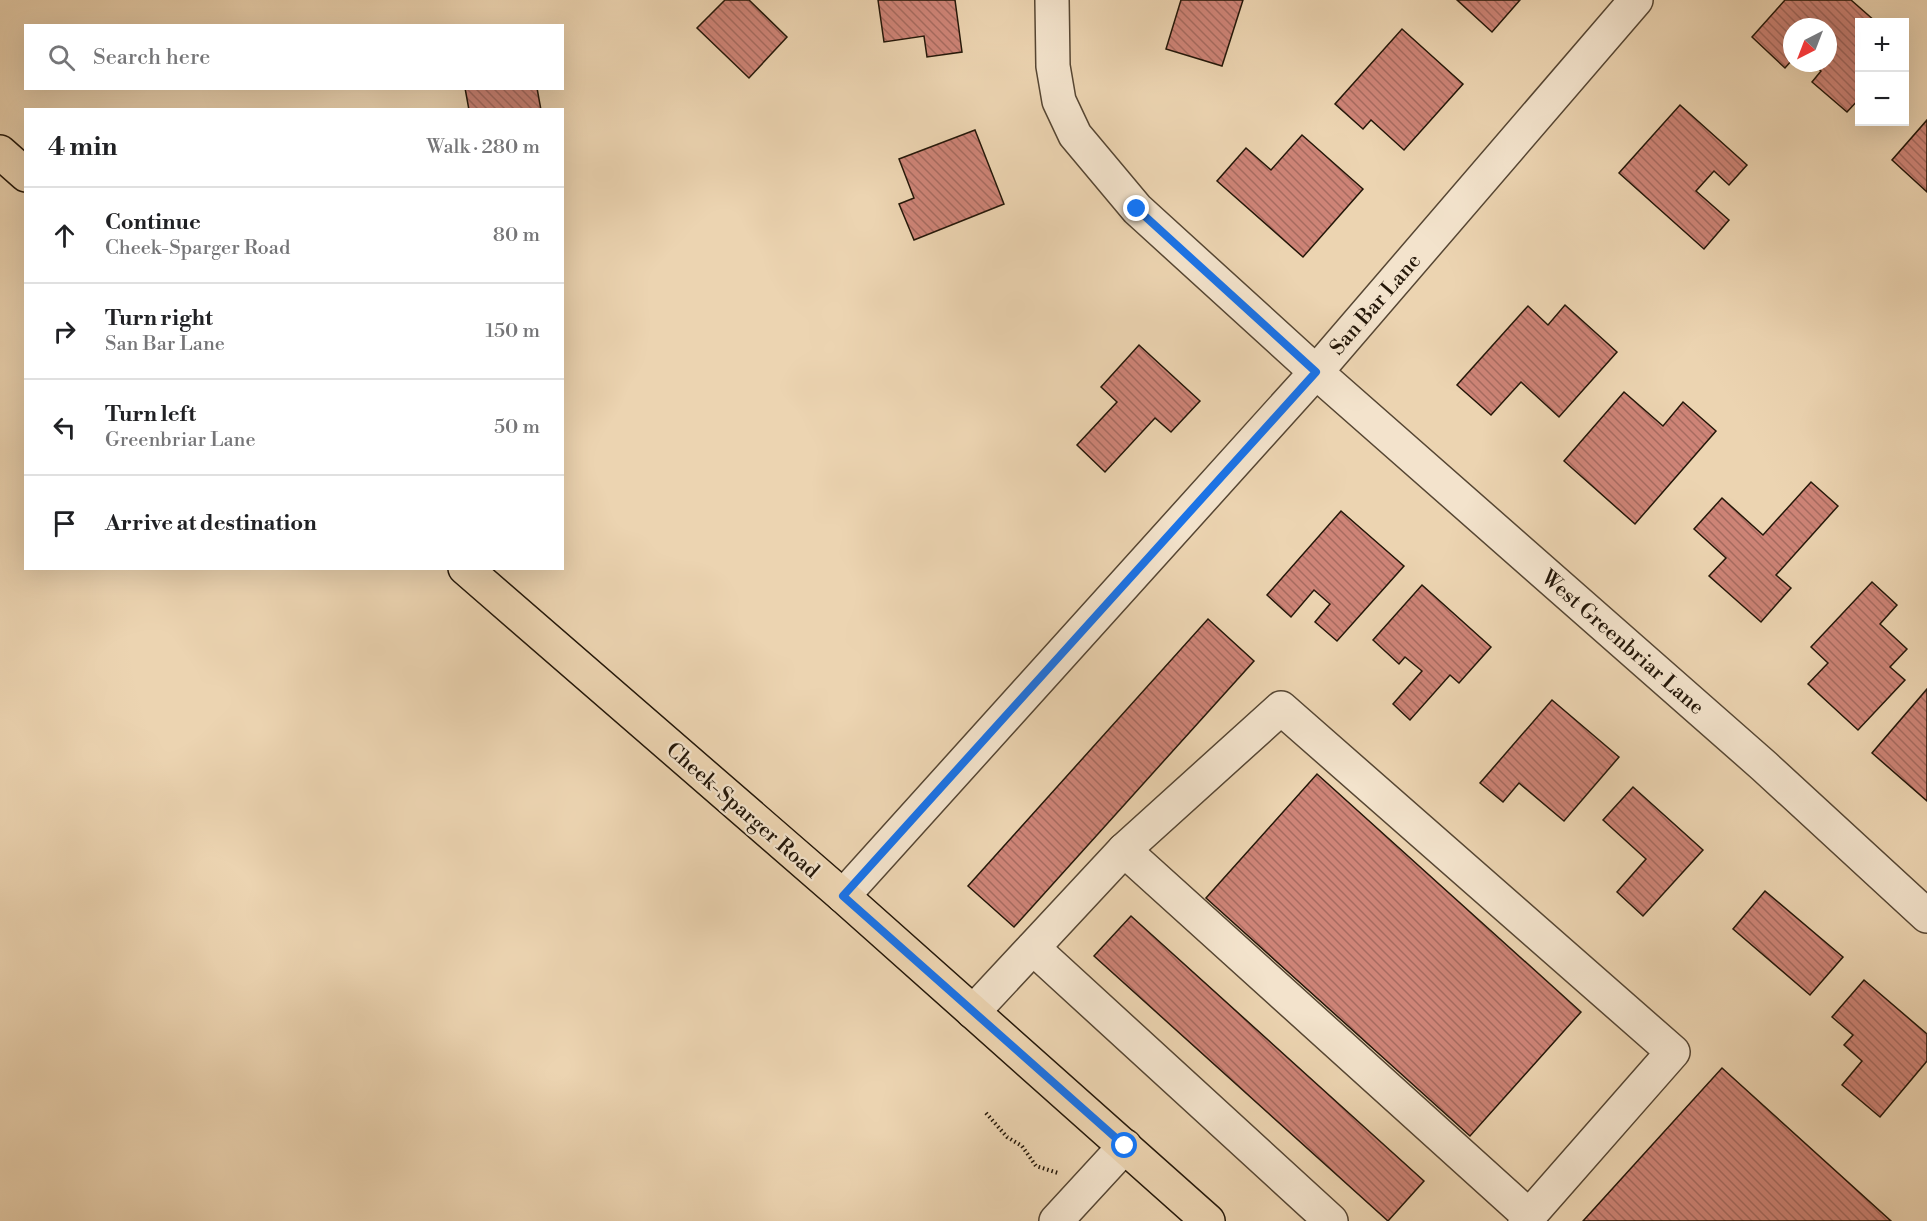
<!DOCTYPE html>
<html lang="en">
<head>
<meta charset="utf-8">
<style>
  :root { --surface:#fff; --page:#f6f6f6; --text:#202124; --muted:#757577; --line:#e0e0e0 }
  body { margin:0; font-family:"Libre Bodoni",serif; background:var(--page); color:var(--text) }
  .controls { position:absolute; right:18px; top:18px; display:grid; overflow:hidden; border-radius:0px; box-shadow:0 6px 24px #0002 }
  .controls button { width:54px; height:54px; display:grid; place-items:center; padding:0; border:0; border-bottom:2px solid var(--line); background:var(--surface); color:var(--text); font:30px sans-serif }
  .compass { position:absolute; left:1783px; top:18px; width:54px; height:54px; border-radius:50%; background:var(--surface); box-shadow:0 6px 24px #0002; rotate:222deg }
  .stop { position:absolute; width:18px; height:18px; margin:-14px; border:4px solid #1a73e8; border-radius:50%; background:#fff }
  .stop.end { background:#1a73e8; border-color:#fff; box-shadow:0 2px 6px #0008 }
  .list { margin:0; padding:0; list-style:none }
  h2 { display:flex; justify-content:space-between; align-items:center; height:78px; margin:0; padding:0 24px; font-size:26px }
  h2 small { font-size:20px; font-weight:400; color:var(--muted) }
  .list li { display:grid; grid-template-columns:39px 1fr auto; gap:18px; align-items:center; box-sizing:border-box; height:96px; padding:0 24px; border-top:2px solid var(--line) }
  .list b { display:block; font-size:22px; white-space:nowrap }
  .list p { margin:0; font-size:20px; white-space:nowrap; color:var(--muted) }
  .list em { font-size:20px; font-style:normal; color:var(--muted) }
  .icon { flex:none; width:33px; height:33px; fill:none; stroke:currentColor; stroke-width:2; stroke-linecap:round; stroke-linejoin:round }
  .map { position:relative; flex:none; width:1927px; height:1221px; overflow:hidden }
  .search { position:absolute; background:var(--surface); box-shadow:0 6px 24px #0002; left:24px; top:24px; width:540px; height:66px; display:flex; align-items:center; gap:15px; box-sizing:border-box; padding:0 21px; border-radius:0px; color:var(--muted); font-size:22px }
  .panel { position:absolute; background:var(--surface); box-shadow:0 6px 24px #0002; left:24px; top:108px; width:540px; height:462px; border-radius:0px }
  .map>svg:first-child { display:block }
  .building { fill:url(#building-back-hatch); stroke:#241709; stroke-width:1.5 }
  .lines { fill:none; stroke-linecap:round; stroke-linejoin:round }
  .minor-casing { stroke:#564633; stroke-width:36 }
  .major-casing { stroke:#241709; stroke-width:36 }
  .path { stroke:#241709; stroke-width:4; stroke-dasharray:1.5 3; stroke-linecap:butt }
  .minor { stroke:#f3e3cc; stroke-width:33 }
  .major { stroke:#ecd4b1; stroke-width:33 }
  .route { stroke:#1a73e8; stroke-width:8 }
  .labels { text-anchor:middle; stroke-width:4.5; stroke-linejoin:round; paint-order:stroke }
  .street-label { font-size:21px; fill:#241709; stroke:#f3e3cc }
</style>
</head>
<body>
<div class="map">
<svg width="1927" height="1221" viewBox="0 0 1927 1221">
  <defs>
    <pattern id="building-back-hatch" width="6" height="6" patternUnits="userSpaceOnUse" patternTransform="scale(1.5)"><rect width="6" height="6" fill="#ce8477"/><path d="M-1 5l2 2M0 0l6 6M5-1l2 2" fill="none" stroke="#a76b60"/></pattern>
  </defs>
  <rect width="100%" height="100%" fill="#ecd4b1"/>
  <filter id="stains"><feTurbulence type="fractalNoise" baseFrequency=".00333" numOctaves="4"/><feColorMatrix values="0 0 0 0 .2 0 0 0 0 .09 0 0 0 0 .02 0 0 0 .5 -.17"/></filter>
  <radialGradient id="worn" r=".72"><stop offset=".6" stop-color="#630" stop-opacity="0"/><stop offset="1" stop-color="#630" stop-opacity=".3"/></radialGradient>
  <g class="building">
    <path d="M725,0H749L787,37L749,78L697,28Z"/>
    <path d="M878,0H955L962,52L927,57L924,36L884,42Z"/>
    <path d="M1181,0H1243L1222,66L1166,49Z"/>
    <path d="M1457,0H1520L1492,32Z"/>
    <path d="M1785,0H1851L1876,22H1860V98L1847,112L1812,82L1821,71L1812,63H1828V27H1792V60L1785,68L1752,37Z"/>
    <path d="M1402,29L1463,84L1404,150L1371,120L1363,129L1335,104Z"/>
    <path d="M465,88H537L541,110H469Z"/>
    <path d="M1680,105L1747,165L1729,185L1714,171L1696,191L1729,220L1704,249L1619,173Z"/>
    <path d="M1927,120V192L1892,160Z"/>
    <path d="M975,130L1004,204L914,240L899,204L914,198L899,159Z"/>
    <path d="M1302,135L1363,189L1303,257L1217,181L1246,148L1271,170Z"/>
    <path d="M1565,305L1617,352L1559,417L1521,382L1491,415L1457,385L1528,306L1548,325Z"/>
    <path d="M1139,345L1200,401L1171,432L1155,418L1105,472L1077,445L1117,402L1101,387Z"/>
    <path d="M1624,392L1663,426L1683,402L1716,431L1635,524L1564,461Z"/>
    <path d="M1811,482L1838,506L1776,575L1791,588L1761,622L1709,576L1726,558L1694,529L1722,498L1763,535Z"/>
    <path d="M1341,511L1404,566L1337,641L1315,622L1330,604L1314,590L1291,617L1267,595Z"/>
    <path d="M1872,582L1897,605L1880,624L1907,649L1890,667L1905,680L1858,730L1808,684L1828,663L1811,647Z"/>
    <path d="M1422,585L1491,647L1459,683L1450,675L1410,720L1393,704L1422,671L1405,657L1399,664L1373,640Z"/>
    <path d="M1208,619L1254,661L1014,927L968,886Z"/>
    <path d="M1927,689V801L1872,753Z"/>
    <path d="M1552,700L1619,757L1564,821L1519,783L1503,802L1480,783Z"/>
    <path d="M1317,774L1581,1012L1470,1136L1206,898Z"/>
    <path d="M1633,787L1703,850L1643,916L1617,892L1646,859L1603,820Z"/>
    <path d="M1765,891L1843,957L1810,995L1733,929Z"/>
    <path d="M1131,916L1424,1181L1388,1221L1094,956Z"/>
    <path d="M1864,980L1927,1034V1061L1880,1117L1842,1085L1862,1061L1844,1045L1853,1035L1832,1017Z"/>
    <path d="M1722,1068L1891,1221H1583Z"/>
  </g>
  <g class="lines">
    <defs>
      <g id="minor">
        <path d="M1052,0L1053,66L1059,101L1075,135L1137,209L1316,372L1764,766L1927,916"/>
        <path d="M1124,850L1281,708L1673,1052L1529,1216"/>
        <path d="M843,896L1316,372L1636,0"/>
        <path d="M1033,948L1331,1221"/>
        <path d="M973,1012L1124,850L1529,1216L1525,1221"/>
        <path d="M1056,1221L1125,1146"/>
      </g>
      <g id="major">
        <path d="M0,152L26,175"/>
        <path d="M465,568L843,896L1208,1221"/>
      </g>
    </defs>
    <use href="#minor" class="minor-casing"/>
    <use href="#major" class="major-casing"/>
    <path class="path" d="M986,1113L1007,1137L1022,1146L1036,1166L1058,1173"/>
    <use href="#minor" class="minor"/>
    <use href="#major" class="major"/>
  </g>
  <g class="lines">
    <path class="route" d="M1125,1146L843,896L1316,372L1137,209"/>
  </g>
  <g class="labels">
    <g class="street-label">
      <text transform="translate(1375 304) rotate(-49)" y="7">San Bar Lane</text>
      <text transform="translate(1623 642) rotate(41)" y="7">West Greenbriar Lane</text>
      <text transform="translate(743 810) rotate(41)" y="7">Cheek-Sparger Road</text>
    </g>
  </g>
  <rect width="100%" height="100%" filter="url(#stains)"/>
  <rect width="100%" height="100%" fill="url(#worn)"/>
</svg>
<div class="controls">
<button>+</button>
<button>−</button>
</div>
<svg class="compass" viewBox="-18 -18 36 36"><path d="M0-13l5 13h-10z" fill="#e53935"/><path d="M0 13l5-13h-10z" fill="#757577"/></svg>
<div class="stop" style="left:1125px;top:1146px"></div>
<div class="stop end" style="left:1137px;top:209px"></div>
<div class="search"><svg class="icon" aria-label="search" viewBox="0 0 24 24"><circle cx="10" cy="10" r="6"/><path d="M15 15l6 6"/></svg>Search here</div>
<section class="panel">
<h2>4 min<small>Walk · 280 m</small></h2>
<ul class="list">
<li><svg class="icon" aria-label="ahead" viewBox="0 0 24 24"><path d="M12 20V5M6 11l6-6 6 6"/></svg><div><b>Continue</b><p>Cheek-Sparger Road</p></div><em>80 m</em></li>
<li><svg class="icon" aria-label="right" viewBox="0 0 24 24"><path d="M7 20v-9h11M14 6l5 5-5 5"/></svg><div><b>Turn right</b><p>San Bar Lane</p></div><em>150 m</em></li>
<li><svg class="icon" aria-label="left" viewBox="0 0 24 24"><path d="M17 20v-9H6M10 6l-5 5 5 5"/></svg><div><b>Turn left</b><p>Greenbriar Lane</p></div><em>50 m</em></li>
<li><svg class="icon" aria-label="arrive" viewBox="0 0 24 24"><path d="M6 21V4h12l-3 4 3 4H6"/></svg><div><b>Arrive at destination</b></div></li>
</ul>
</section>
</div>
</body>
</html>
